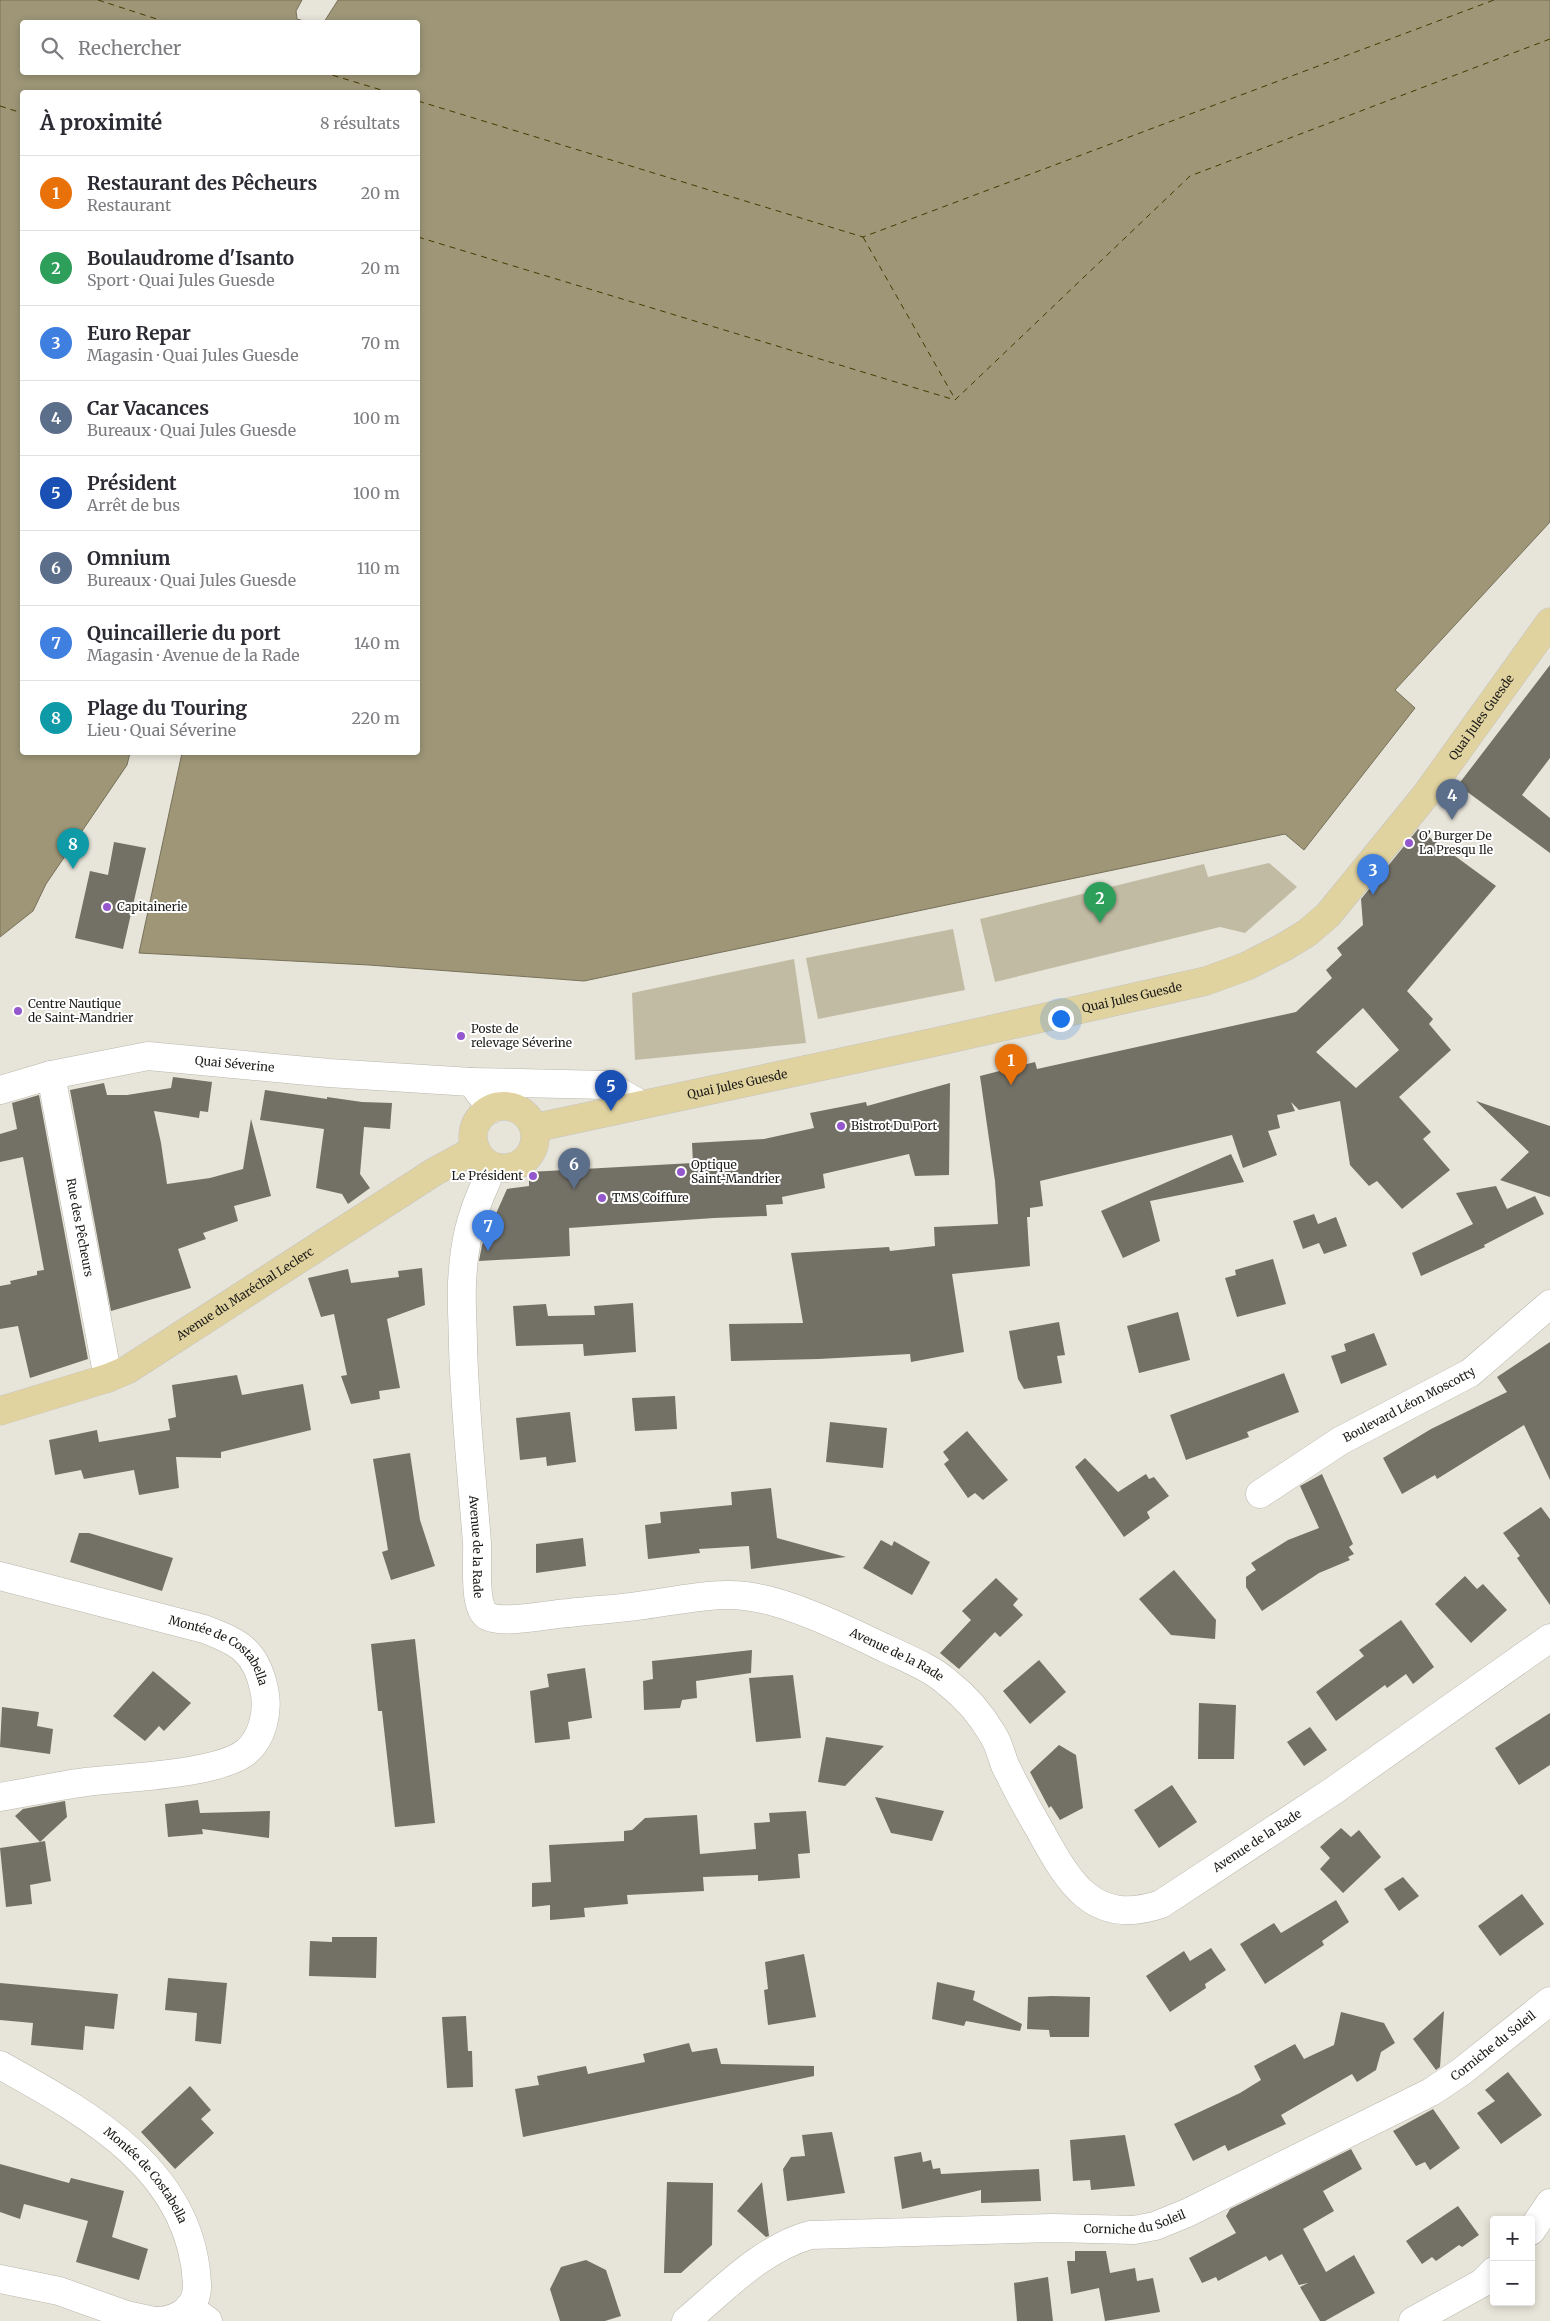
<!DOCTYPE html>
<html lang="fr">
<head>
<meta charset="utf-8">
<style>
  :root { --surface:#fff; --page:#f7f7f7; --text:#2b2b33; --muted:#7c7c81; --line:#e1e1e2; --accent:#9457ce }
  body { margin:0; font-family:Merriweather,serif; background:var(--page); color:var(--text) }
  .controls { position:absolute; right:15px; bottom:15px; display:grid; overflow:hidden; border-radius:5px; box-shadow:0 2px 8px #0003 }
  .controls button { width:45px; height:45px; display:grid; place-items:center; padding:0; border:0; border-bottom:1px solid var(--line); background:var(--surface); color:var(--text); font:25px sans-serif }
  .you { position:absolute; left:1060px; top:1018px; width:18px; height:18px; margin:-12px; border:4px solid #fff; border-radius:50%; background:#1a73e8; box-shadow:0 0 0 8px #1a73e833 }
  .badge { display:grid; place-items:center; width:32px; height:32px; border-radius:50%; background:var(--accent); color:#fff; font-size:16px; font-weight:700 }
  .pin { position:absolute; translate:-50% -41px; filter:drop-shadow(0 1px 2px #0008) }
  .pin::after { content:''; position:absolute; top:26px; width:18px; height:15px; background:inherit; clip-path:polygon(0 0,100% 0,50% 100%) }
  .list { margin:0; padding:0; list-style:none }
  h2 { display:flex; justify-content:space-between; align-items:center; height:65px; margin:0; padding:0 20px; font-size:21px }
  h2 small { font-size:16px; font-weight:400; color:var(--muted) }
  .list li { display:grid; grid-template-columns:32px 1fr auto; gap:15px; align-items:center; box-sizing:border-box; height:75px; padding:0 20px; border-top:1px solid var(--line) }
  .list b { display:block; font-size:19px; white-space:nowrap }
  .list p { margin:0; font-size:16px; white-space:nowrap; color:var(--muted) }
  .list em { font-size:16px; font-style:normal; color:var(--muted) }
  .icon { flex:none; width:28px; height:28px; fill:none; stroke:currentColor; stroke-width:2; stroke-linecap:round; stroke-linejoin:round }
  .map { position:relative; flex:none; width:1550px; height:2321px; overflow:hidden }
  .search { position:absolute; background:var(--surface); box-shadow:0 2px 8px #0003; left:20px; top:20px; width:400px; height:55px; display:flex; align-items:center; gap:12px; box-sizing:border-box; padding:0 18px; border-radius:5px; color:var(--muted); font-size:19px }
  .panel { position:absolute; background:var(--surface); box-shadow:0 2px 8px #0003; left:20px; top:90px; width:400px; height:665px; border-radius:5px }
  .map>svg:first-child { display:block }
  .green { fill:#c1bba3 }
  .water { fill:#9e9677; stroke:#77715a }
  .lines { fill:none; stroke-linecap:round; stroke-linejoin:round }
  .ferry { stroke:#463900; stroke-width:1; stroke-dasharray:6 5; stroke-linecap:butt }
  .building { fill:#737066; fill-rule:evenodd }
  .minor-casing { stroke:#b9b7ac; stroke-width:29 }
  .major-casing { stroke:#c4c4c3; stroke-width:29 }
  .minor { stroke:#fff; stroke-width:28 }
  .major { stroke:#e1d3a0; stroke-width:28 }
  .poi-dot { fill:#9457ce; stroke:#fff; stroke-width:2 }
  .labels { text-anchor:middle; stroke-width:4; stroke-linejoin:round; paint-order:stroke }
  .street-label { font-size:12px; fill:#1c1b17; stroke:#fff }
  .poi-label { font-size:12px; fill:#1c1b17; stroke:#fff; text-anchor:start }
</style>
</head>
<body>
<div class="map">
<svg width="1550" height="2321" viewBox="0 0 1550 2321">
  <rect width="100%" height="100%" fill="#e7e4d9"/>
  <g class="green">
    <path d="M1269,863L1297,887L1245,933L1220,927L995,982L980,919L1204,864L1208,877Z"/>
    <path d="M953,929L965,990L818,1019L806,958Z"/>
    <path d="M794,959L806,1043L635,1060L632,993Z"/>
  </g>
  <path class="water" d="M0,0H302L296,11L297,19L307,22H22V72H418V22H324L338,0H1550V522L1395,690L1415,708L1304,850L1285,834L584,981L369,965L139,953L182,753L418,752V92H22V752L130,753L127,765L46,884L33,911L0,937Z"/>
  <g class="lines">
    <g class="ferry">
      <path d="M98,0L166,22"/>
      <path d="M322,72L388,92"/>
      <path d="M418,101L863,237L1494,0"/>
      <path d="M0,106L22,113"/>
      <path d="M418,237L955,400"/>
      <path d="M863,237L955,399"/>
      <path d="M955,400L1190,176L1550,39"/>
    </g>
  </g>
  <g class="building">
    <path d="M1550,665V758L1522,795L1550,818V853L1458,785Z"/>
    <path d="M1418,829L1496,886L1407,991L1433,1019L1429,1024L1451,1050L1399,1097L1431,1132L1423,1139L1450,1170L1402,1209L1377,1181L1369,1186L1350,1165L1340,1101L1299,1110L1291,1102L1295,1111L1277,1115L1280,1128L1268,1131L1277,1155L1243,1168L1232,1135L1040,1181L1043,1206L1030,1208V1217H1027L1030,1266L952,1274L964,1352L911,1362L910,1354L819,1359L731,1361L729,1324L803,1323L791,1253L889,1247L890,1251L935,1246L934,1227L998,1224L995,1181L980,1076L1035,1062L1037,1069L1296,1012L1332,978L1326,970L1342,955L1337,948L1363,925L1361,899ZM1363,1008L1399,1050L1356,1088L1316,1052Z"/>
    <path d="M114,842L146,848L123,949L75,938L90,871L108,875Z"/>
    <path d="M173,1077L212,1082L208,1112L200,1111L199,1118L154,1111L161,1143L167,1184L210,1178L243,1169L251,1119L271,1196L234,1206L238,1221L203,1233L206,1239L178,1249L191,1288L111,1311L70,1090L104,1083L107,1095H127L171,1088Z"/>
    <path d="M950,1083L949,1175L915,1176L909,1154L823,1174L825,1188L782,1197L783,1204L766,1205L767,1216L714,1218L569,1228L570,1256L479,1261L482,1245L507,1189L529,1186V1172L693,1163L692,1143L764,1139L814,1128L810,1113L866,1102L867,1106Z"/>
    <path d="M265,1090L327,1099V1097L362,1102L392,1103L390,1129L364,1127L360,1174L370,1188L348,1204L342,1194L316,1188L324,1129L260,1120Z"/>
    <path d="M39,1095L88,1359L30,1378L18,1326L0,1329V1286L11,1284L10,1281L37,1275V1271L44,1270L23,1157L0,1162V1134L17,1129L12,1103Z"/>
    <path d="M1476,1101L1550,1126V1197L1500,1180L1529,1152Z"/>
    <path d="M1231,1154L1244,1182L1150,1201L1160,1241L1123,1258L1101,1211Z"/>
    <path d="M1496,1186L1507,1209L1535,1196L1544,1214L1484,1245L1485,1247L1421,1276L1412,1253L1473,1224L1456,1193Z"/>
    <path d="M1314,1214L1318,1224L1336,1217L1347,1246L1324,1254L1319,1243L1303,1249L1293,1221Z"/>
    <path d="M1273,1259L1286,1304L1237,1317L1225,1278L1236,1275L1235,1270Z"/>
    <path d="M422,1268L425,1305L387,1319L400,1388L379,1391L380,1399L351,1404L341,1376L347,1375L334,1314L321,1317L308,1278L348,1269L351,1283L399,1277L398,1271Z"/>
    <path d="M633,1303L636,1352L584,1356L583,1344L516,1346L513,1306L546,1304L548,1316L595,1315L594,1306Z"/>
    <path d="M1178,1312L1190,1360L1139,1373L1127,1326Z"/>
    <path d="M1059,1322L1065,1355L1057,1356L1062,1383L1024,1389L1018,1379L1009,1331Z"/>
    <path d="M1374,1333L1387,1365L1341,1384L1331,1356L1346,1351L1344,1344Z"/>
    <path d="M1550,1342V1480L1524,1425L1437,1479L1435,1475L1402,1494L1383,1458L1431,1429L1507,1392L1497,1377Z"/>
    <path d="M1284,1373L1299,1412L1247,1432L1249,1437L1186,1460L1170,1415Z"/>
    <path d="M237,1375L242,1395L303,1384L311,1430L221,1452V1458L176,1457L179,1488L139,1495L134,1470L84,1479L81,1470L55,1475L49,1440L97,1430L99,1442L170,1430L168,1419L176,1417L172,1385Z"/>
    <path d="M675,1396L677,1429L635,1431L632,1398Z"/>
    <path d="M570,1412L576,1462L547,1466L546,1457L520,1460L516,1418Z"/>
    <path d="M830,1422L887,1428L883,1468L826,1462Z"/>
    <path d="M967,1431L1008,1480L983,1500L975,1493L968,1498L944,1464L949,1460L943,1452Z"/>
    <path d="M410,1453L420,1520L435,1566L391,1580L382,1552L388,1550L373,1459Z"/>
    <path d="M1085,1458L1118,1492L1146,1474L1149,1479L1154,1477L1169,1496L1147,1512L1150,1518L1124,1537L1075,1467Z"/>
    <path d="M1322,1474L1353,1544L1349,1547L1354,1554L1348,1557L1350,1560L1319,1573L1262,1611L1246,1587V1577L1256,1570L1251,1563L1288,1540L1319,1528L1300,1486Z"/>
    <path d="M771,1488L777,1538L846,1557L751,1569L749,1546L699,1549L700,1553L648,1559L645,1525L661,1523L660,1512L732,1505L731,1492Z"/>
    <path d="M1541,1507L1550,1519V1605L1517,1558L1520,1556L1503,1533Z"/>
    <path d="M79,1533H89L173,1558L162,1591L70,1562Z"/>
    <path d="M583,1538L586,1566L536,1573V1544Z"/>
    <path d="M881,1540L892,1546L894,1541L930,1562L912,1595L863,1568Z"/>
    <path d="M1174,1570L1216,1620L1215,1639L1171,1635L1139,1599Z"/>
    <path d="M1465,1576L1477,1589L1483,1584L1507,1610L1471,1643L1435,1604Z"/>
    <path d="M996,1578L1018,1599L1013,1605L1023,1615L1000,1637L995,1632L959,1669L940,1653L971,1620L962,1611Z"/>
    <path d="M1401,1620L1434,1667L1413,1684L1406,1674L1387,1688L1385,1685L1336,1721L1316,1692L1364,1656L1359,1650Z"/>
    <path d="M415,1639L435,1823L395,1827L382,1711H378L371,1644Z"/>
    <path d="M752,1650L751,1673L696,1681L697,1698L682,1700L680,1708L644,1710L643,1681L653,1679L652,1661Z"/>
    <path d="M1039,1660L1066,1692L1030,1724L1003,1691Z"/>
    <path d="M585,1668L592,1718L568,1722L570,1739L535,1743L530,1691L549,1687L547,1674Z"/>
    <path d="M153,1671L191,1703L164,1731L159,1726L145,1741L113,1716Z"/>
    <path d="M793,1675L801,1738L756,1742L749,1678Z"/>
    <path d="M1199,1703L1236,1705L1234,1759H1198Z"/>
    <path d="M2,1707L39,1712L37,1726L53,1729L50,1754L0,1747Z"/>
    <path d="M1550,1713V1765L1519,1785L1495,1748Z"/>
    <path d="M1310,1727L1327,1750L1304,1766L1287,1742Z"/>
    <path d="M826,1737L884,1746L845,1786L818,1782Z"/>
    <path d="M1059,1745L1076,1755L1083,1808L1060,1820L1051,1806L1049,1808L1030,1772Z"/>
    <path d="M1172,1785L1197,1822L1159,1848L1134,1810Z"/>
    <path d="M875,1797L944,1811L932,1841L891,1833Z"/>
    <path d="M198,1800L200,1813L270,1811L269,1838L202,1829L203,1834L168,1837L165,1804Z"/>
    <path d="M65,1801L67,1817L40,1842L45,1841L51,1881L30,1885L32,1904L6,1907L0,1848L40,1842L15,1816L23,1809Z"/>
    <path d="M806,1811L810,1853L798,1854L800,1878L758,1881V1875L703,1877L704,1891L627,1895L628,1904L584,1908L585,1917L550,1920V1905L532,1907V1883L551,1882L549,1845L624,1841V1831L632,1830L645,1818L697,1815L700,1854L756,1849L754,1823L770,1822L769,1813Z"/>
    <path d="M1341,1828L1351,1837L1359,1830L1381,1857L1343,1893L1320,1869L1330,1858L1320,1847Z"/>
    <path d="M1403,1877L1419,1896L1399,1911L1384,1889Z"/>
    <path d="M1522,1894L1544,1924L1500,1956L1478,1926Z"/>
    <path d="M1336,1900L1349,1922L1322,1941L1324,1945L1265,1984L1240,1944L1274,1923L1281,1933Z"/>
    <path d="M332,1937H377L376,1978L309,1976L310,1941L332,1942Z"/>
    <path d="M1211,1948L1226,1970L1205,1984L1206,1988L1170,2012L1146,1976L1184,1951L1190,1961Z"/>
    <path d="M804,1954L816,2017L768,2025L764,1990L768,1989L765,1962Z"/>
    <path d="M168,1978L227,1983L221,2044L195,2041L197,2013L165,2010Z"/>
    <path d="M937,1982L975,1991L973,2000L1022,2024L1020,2031L966,2021L964,2026L932,2019Z"/>
    <path d="M0,1983L118,1994L114,2029L85,2026L83,2050L31,2045L33,2023L0,2020Z"/>
    <path d="M1052,1996L1090,1997L1089,2037H1050L1049,2030L1027,2029L1028,1997Z"/>
    <path d="M1444,2011L1440,2067L1436,2070L1413,2039Z"/>
    <path d="M1341,2012L1384,2023L1395,2043L1381,2052L1376,2070L1357,2082L1352,2074L1281,2115L1286,2124L1228,2151L1225,2145L1193,2161L1174,2124L1240,2093L1261,2080L1254,2066L1295,2044L1304,2059L1334,2045Z"/>
    <path d="M466,2016L468,2051H472L473,2087L447,2088L442,2017Z"/>
    <path d="M689,2043L692,2052L717,2048L721,2064L814,2066V2076L523,2137L515,2089L539,2085L537,2076L586,2066L588,2074L645,2062L643,2054Z"/>
    <path d="M1508,2072L1542,2115L1501,2144L1477,2113L1495,2101L1485,2090Z"/>
    <path d="M190,2086L211,2110L201,2119L214,2133L175,2169L141,2132Z"/>
    <path d="M1433,2109L1460,2148L1430,2170L1425,2162L1416,2166L1393,2131Z"/>
    <path d="M832,2132L845,2193L787,2201L783,2169L791,2157L805,2156L802,2135Z"/>
    <path d="M1125,2135L1135,2186L1091,2190L1090,2180L1073,2181L1070,2140Z"/>
    <path d="M1351,2149L1362,2169L1323,2191L1334,2211L1303,2229L1326,2272L1354,2255L1375,2293L1325,2321H1320L1300,2287L1308,2283L1299,2285L1282,2254L1269,2261L1266,2256L1218,2281L1216,2277L1202,2283L1189,2258L1236,2233L1226,2216L1230,2209Z"/>
    <path d="M921,2152L923,2162L931,2160L933,2169L940,2168L941,2174L1039,2169L1041,2201L981,2203V2190L902,2209L894,2157Z"/>
    <path d="M0,2164L69,2183L71,2178L124,2191L112,2237L148,2249L139,2280L76,2262L88,2221L24,2204L20,2219L0,2212Z"/>
    <path d="M667,2182L713,2183L712,2245L681,2273H664Z"/>
    <path d="M762,2182L769,2236L766,2237L737,2211Z"/>
    <path d="M1458,2206L1479,2235L1462,2247L1459,2245L1436,2261L1432,2257L1422,2264L1406,2241Z"/>
    <path d="M1075,2251H1106L1110,2273L1135,2268L1137,2281L1153,2278L1160,2312L1105,2321L1099,2288L1071,2294L1067,2261H1075Z"/>
    <path d="M586,2260L606,2270L621,2316L605,2321H560L550,2289L561,2267Z"/>
    <path d="M1048,2277L1053,2321H1017L1014,2283Z"/>
  </g>
  <g class="lines">
    <defs>
      <g id="minor">
        <path id="s1" d="M51,1075L108,1378"/>
        <path d="M471,1082L607,1085L640,1104"/>
        <path id="s2" d="M0,1090L51,1075L148,1056L329,1073L471,1082L492,1109"/>
        <path id="s3" d="M487,1180C470,1217 464,1243 462,1283C461,1304 463,1326 463,1347C465,1412 472,1478 477,1543C478,1559 473,1608 487,1616C505,1625 548,1614 569,1613C594,1610 619,1609 644,1605C677,1601 712,1592 745,1596C789,1601 847,1630 887,1649C908,1659 931,1668 948,1683C966,1697 982,1716 993,1735C999,1744 1001,1755 1005,1765C1016,1788 1028,1810 1041,1832C1069,1883 1094,1927 1161,1904L1333,1791L1550,1638"/>
        <path id="s4" d="M1260,1494L1340,1441L1470,1373L1550,1304"/>
        <path id="s5" d="M0,1576L204,1629C239,1642 256,1651 264,1689C269,1710 263,1738 246,1752C217,1775 125,1777 86,1782C57,1786 29,1792 0,1797"/>
        <path id="s6" d="M0,2065C88,2114 192,2170 197,2284C198,2307 180,2320 158,2321"/>
        <path d="M1531,2231L1550,2203"/>
        <path d="M0,2279L59,2291L126,2315L154,2321"/>
        <path d="M189,2307L208,2321"/>
        <path id="s7" d="M686,2321C724,2289 761,2249 810,2235L1053,2228L1134,2230L1155,2226L1187,2213L1431,2092L1461,2072L1550,2001"/>
        <path d="M1413,2321L1482,2283L1494,2271"/>
      </g>
      <g id="major">
        <circle cx="504" cy="1137" r="31"/>
        <path id="s8" d="M534,1128L940,1041L1206,981L1247,966L1284,947L1307,933L1328,915L1425,796L1550,622"/>
        <path id="s9" d="M0,1411L108,1378L127,1370L434,1172L476,1149"/>
      </g>
    </defs>
    <use href="#minor" class="minor-casing"/>
    <use href="#major" class="major-casing"/>
    <use href="#minor" class="minor"/>
    <use href="#major" class="major"/>
  </g>
  <g class="poi-dot">
    <circle cx="1409" cy="843" r="5"/>
    <circle cx="107" cy="907" r="5"/>
    <circle cx="18" cy="1011" r="5"/>
    <circle cx="461" cy="1036" r="5"/>
    <circle cx="841" cy="1126" r="5"/>
    <circle cx="681" cy="1172" r="5"/>
    <circle cx="533" cy="1176" r="5"/>
    <circle cx="602" cy="1198" r="5"/>
  </g>
  <g class="labels">
    <g class="street-label">
      <text dy="4" stroke="none"><textPath href="#s8" startOffset="1078">Quai Jules Guesde</textPath></text>
      <text dy="4" stroke="none"><textPath href="#s8" startOffset="612">Quai Jules Guesde</textPath></text>
      <text dy="4" stroke="none"><textPath href="#s2" startOffset="239">Quai Séverine</textPath></text>
      <text dy="4" stroke="none"><textPath href="#s8" startOffset="208">Quai Jules Guesde</textPath></text>
      <text dy="4" stroke="none"><textPath href="#s1" startOffset="155">Rue des Pêcheurs</textPath></text>
      <text dy="4" stroke="none"><textPath href="#s9" startOffset="274">Avenue du Maréchal Leclerc</textPath></text>
      <text dy="4" stroke="none"><textPath href="#s4" startOffset="174">Boulevard Léon Moscotty</textPath></text>
      <text dy="4" stroke="none"><textPath href="#s3" startOffset="371">Avenue de la Rade</textPath></text>
      <text dy="4" stroke="none"><textPath href="#s5" startOffset="236">Montée de Costabella</textPath></text>
      <text dy="4" stroke="none"><textPath href="#s3" startOffset="866">Avenue de la Rade</textPath></text>
      <text dy="4" stroke="none"><textPath href="#s3" startOffset="1375">Avenue de la Rade</textPath></text>
      <text dy="4" stroke="none"><textPath href="#s7" startOffset="882">Corniche du Soleil</textPath></text>
      <text dy="4" stroke="none"><textPath href="#s6" startOffset="185">Montée de Costabella</textPath></text>
      <text dy="4" stroke="none"><textPath href="#s7" startOffset="478">Corniche du Soleil</textPath></text>
    </g>
    <g class="poi-label">
      <text x="1419" y="840">O’ Burger De<tspan x="1419" dy="14">La Presqu Ile</tspan></text>
      <text x="117" y="911">Capitainerie</text>
      <text x="28" y="1008">Centre Nautique<tspan x="28" dy="14">de Saint-Mandrier</tspan></text>
      <text x="471" y="1033">Poste de<tspan x="471" dy="14">relevage Séverine</tspan></text>
      <text x="851" y="1130">Bistrot Du Port</text>
      <text x="691" y="1169">Optique<tspan x="691" dy="14">Saint-Mandrier</tspan></text>
      <text x="523" y="1180" text-anchor="end">Le Président</text>
      <text x="612" y="1202">TMS Coiffure</text>
    </g>
  </g>
</svg>
<div class="controls">
<button>+</button>
<button>−</button>
</div>
<div class="you"></div>
<div class="pin badge" style="left:1011px;top:1085px;background:#e8710a">1</div>
<div class="pin badge" style="left:1100px;top:923px;background:#2e9e5b">2</div>
<div class="pin badge" style="left:1373px;top:895px;background:#3f7fe0">3</div>
<div class="pin badge" style="left:1452px;top:820px;background:#5c6f8a">4</div>
<div class="pin badge" style="left:611px;top:1111px;background:#1a4fb4">5</div>
<div class="pin badge" style="left:574px;top:1189px;background:#5c6f8a">6</div>
<div class="pin badge" style="left:488px;top:1251px;background:#3f7fe0">7</div>
<div class="pin badge" style="left:73px;top:869px;background:#0f9aa8">8</div>
<div class="search"><svg class="icon" aria-label="search" viewBox="0 0 24 24"><circle cx="10" cy="10" r="6"/><path d="M15 15l6 6"/></svg>Rechercher</div>
<section class="panel">
<h2>À proximité<small>8 résultats</small></h2>
<ul class="list">
<li><span class="badge" style="background:#e8710a">1</span><div><b>Restaurant des Pêcheurs</b><p>Restaurant</p></div><em>20 m</em></li>
<li><span class="badge" style="background:#2e9e5b">2</span><div><b>Boulaudrome d'Isanto</b><p>Sport · Quai Jules Guesde</p></div><em>20 m</em></li>
<li><span class="badge" style="background:#3f7fe0">3</span><div><b>Euro Repar</b><p>Magasin · Quai Jules Guesde</p></div><em>70 m</em></li>
<li><span class="badge" style="background:#5c6f8a">4</span><div><b>Car Vacances</b><p>Bureaux · Quai Jules Guesde</p></div><em>100 m</em></li>
<li><span class="badge" style="background:#1a4fb4">5</span><div><b>Président</b><p>Arrêt de bus</p></div><em>100 m</em></li>
<li><span class="badge" style="background:#5c6f8a">6</span><div><b>Omnium</b><p>Bureaux · Quai Jules Guesde</p></div><em>110 m</em></li>
<li><span class="badge" style="background:#3f7fe0">7</span><div><b>Quincaillerie du port</b><p>Magasin · Avenue de la Rade</p></div><em>140 m</em></li>
<li><span class="badge" style="background:#0f9aa8">8</span><div><b>Plage du Touring</b><p>Lieu · Quai Séverine</p></div><em>220 m</em></li>
</ul>
</section>
</div>
</body>
</html>
